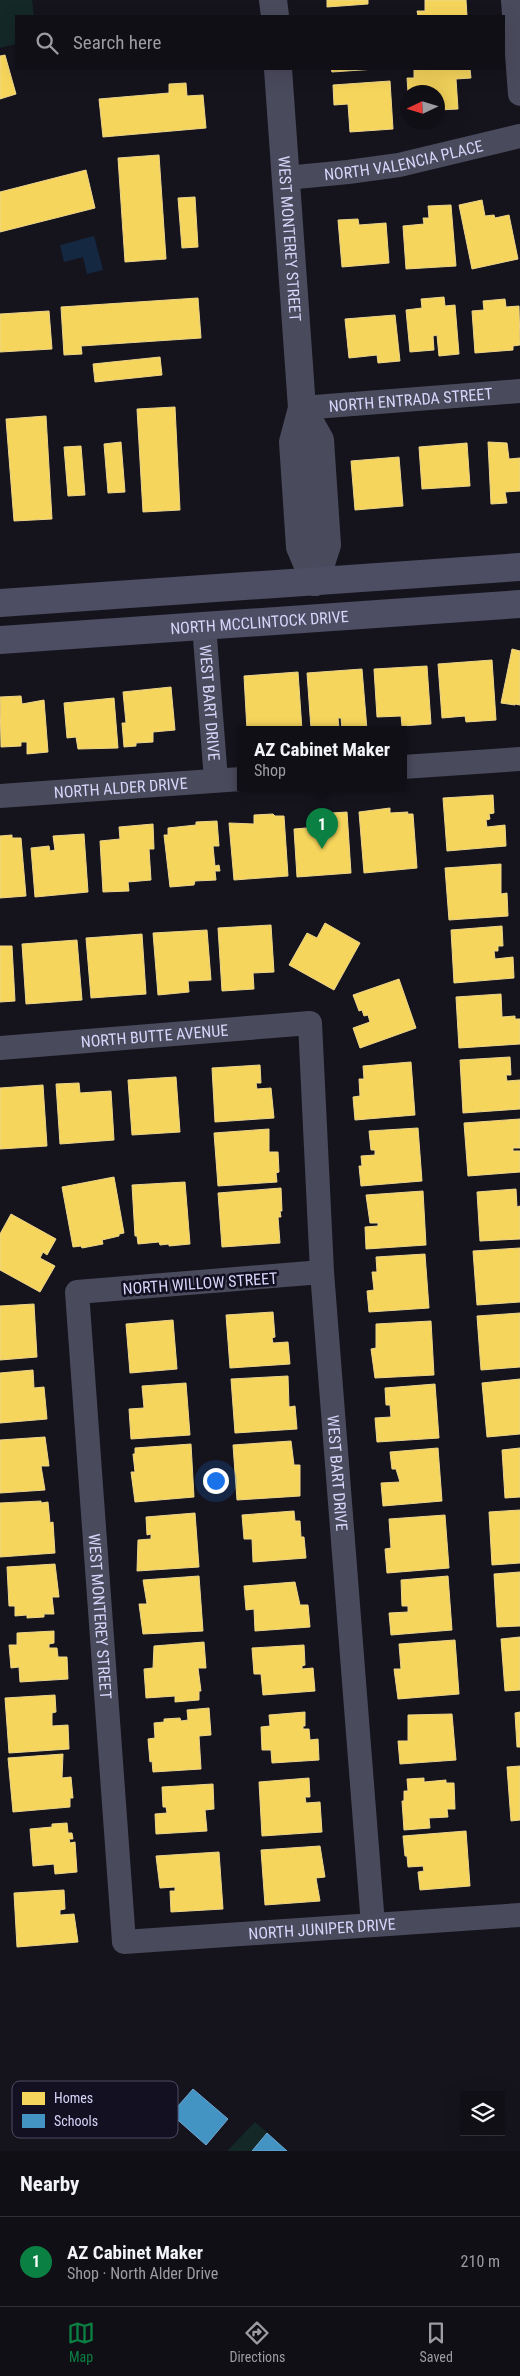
<!DOCTYPE html>
<html lang="en">
<head>
<meta charset="utf-8">
<style>
  :root { --surface:#100f16; --page:#1e1d23; --text:#f1f3f6; --muted:#9c9ca1; --line:#302f35; --accent:#0b8043 }
  body { margin:0; font-family:"Roboto Condensed",sans-serif; background:var(--page); color:var(--text) }
  .controls { position:absolute; right:15px; bottom:15px; display:grid; overflow:hidden; border-radius:0px; box-shadow:0 5px 20px #0002 }
  .controls button { width:45px; height:45px; display:grid; place-items:center; padding:0; border:0; border-bottom:1px solid var(--line); background:var(--surface); color:var(--text); font:25px sans-serif }
  .compass { position:absolute; left:400px; top:85px; width:45px; height:45px; border-radius:50%; background:var(--surface); box-shadow:0 5px 20px #0002; rotate:266deg }
  .you { position:absolute; left:215px; top:1480px; width:18px; height:18px; margin:-12px; border:4px solid #fff; border-radius:50%; background:#1a73e8; box-shadow:0 0 0 8px #1a73e833 }
  .badge { display:grid; place-items:center; width:32px; height:32px; border-radius:50%; background:var(--accent); color:#fff; font-size:16px; font-weight:700 }
  .pin { position:absolute; translate:-50% -41px; filter:drop-shadow(0 1px 2px #0008) }
  .pin::after { content:''; position:absolute; top:26px; width:18px; height:15px; background:inherit; clip-path:polygon(0 0,100% 0,50% 100%) }
  .popup { position:absolute; left:237px; top:726px; width:170px; height:65px; box-sizing:border-box; display:grid; place-content:center; border-radius:0px; background:var(--surface); filter:drop-shadow(0 1px 4px #0005); font-size:16px; white-space:nowrap; color:var(--muted) }
  .popup b { font-size:19px; color:var(--text) }
  .popup::after { content:''; position:absolute; left:50%; top:100%; margin-left:-10px; border:10px solid transparent; border-top-color:var(--surface) }
  .list { margin:0; padding:0; list-style:none }
  h2 { display:flex; justify-content:space-between; align-items:center; height:65px; margin:0; padding:0 20px; font-size:21px }
  h2 small { font-size:16px; font-weight:400; color:var(--muted) }
  .list li { display:grid; grid-template-columns:32px 1fr auto; gap:15px; align-items:center; box-sizing:border-box; height:90px; padding:0 20px; border-top:1px solid var(--line) }
  .list b { display:block; font-size:19px; white-space:nowrap }
  .list p { margin:0; font-size:16px; white-space:nowrap; color:var(--muted) }
  .list em { font-size:16px; font-style:normal; color:var(--muted) }
  .icon { flex:none; width:28px; height:28px; fill:none; stroke:currentColor; stroke-width:2; stroke-linecap:round; stroke-linejoin:round }
  .map { position:relative; flex:none; width:520px; height:2151px; overflow:hidden }
  .search { position:absolute; background:var(--surface); box-shadow:0 5px 20px #0002; left:15px; right:15px; top:15px; height:55px; display:flex; align-items:center; gap:12px; box-sizing:border-box; padding:0 18px; border-radius:0px; color:var(--muted); font-size:19px }
  .sheet { height:155px; background:var(--surface) }
  nav { display:flex; justify-content:space-around; align-items:center; box-sizing:border-box; height:70px; border-top:1px solid var(--line); background:var(--surface); font-size:14px; color:var(--muted) }
  nav a { display:grid; justify-items:center; gap:2px }
  nav .on { color:var(--accent) }
  .map>svg:first-child { display:block }
  .green { fill:#142827 }
  .water { fill:#152842 }
  .homes { fill:#f6d55c; stroke:#edd58b }
  .schools { fill:#4393c3; stroke:#70a7d4 }
  .lines { fill:none; stroke-linecap:round; stroke-linejoin:round }
  .minor { stroke:#4a4a5d; stroke-width:24 }
  .tertiary { stroke:#4a4a5d; stroke-width:28 }
  .secondary { stroke:#4d4d63; stroke-width:28 }
  .labels { text-anchor:middle; stroke-width:5; stroke-linejoin:round; paint-order:stroke }
  .street-label { font-size:16px; fill:#d8d5fa; stroke:#121021 }
  .key { fill:#121021; stroke:#4d4b62; stroke-width:1 }
  .key-label { font-size:14px; fill:#d8d5fa }
</style>
</head>
<body>
<div class="map">
<svg width="520" height="2151" viewBox="0 0 520 2151">
  <rect width="100%" height="100%" fill="#15141d"/>
  <g class="green">
    <path d="M0,0H32L34,16H16V44L0,48Z"/>
    <path d="M255,2122L288,2151H227Z"/>
  </g>
  <path class="water" d="M94,236L103,270L87,274L83,257L64,262L60,245Z"/>
  <g class="homes">
    <path d="M327,0H368V4L327,7Z"/>
    <path d="M425,0H466L467,16H418L417,11H425Z"/>
    <path d="M5,55L16,94L0,99V56Z"/>
    <path d="M331,69H376L332,72Z"/>
    <path d="M414,69H470L471,78L456,79L458,109L438,110V92H408L407,78H414Z"/>
    <path d="M390,81L393,129L350,132L348,104L334,105L333,85Z"/>
    <path d="M186,83L187,96L203,95L206,128L103,137L99,99L169,93V84Z"/>
    <path d="M159,155L166,259L125,262L118,158Z"/>
    <path d="M86,170L95,208L0,232V192Z"/>
    <path d="M195,197L198,247L182,248L178,198Z"/>
    <path d="M482,200L485,216L494,215L495,218L509,215L518,259L472,269L459,205Z"/>
    <path d="M451,205L456,266L406,269L403,226L424,224L423,218H429L428,206Z"/>
    <path d="M358,219L359,225L386,223L389,263L342,267L338,220Z"/>
    <path d="M444,297L445,306L455,305L459,354L439,356L437,335L433,336L434,350L410,352L406,310L422,308L421,299Z"/>
    <path d="M198,298L201,338L81,346L82,354L64,355L61,307Z"/>
    <path d="M505,299L506,307L519,306L520,345L513,346V350L475,353L472,311L484,310L483,301Z"/>
    <path d="M49,311L52,349L0,352V314Z"/>
    <path d="M395,315L400,361L378,363L377,355L349,358L345,319Z"/>
    <path d="M160,357L162,375L95,382L93,364Z"/>
    <path d="M175,407L180,510L143,512L137,409Z"/>
    <path d="M46,416L52,519L14,521L6,419Z"/>
    <path d="M121,442L125,492L108,493L104,444Z"/>
    <path d="M488,442L507,443L509,459L520,458V491L505,492L507,503L491,504Z"/>
    <path d="M467,443L470,486L422,489L419,447Z"/>
    <path d="M81,446L85,495L68,496L64,447Z"/>
    <path d="M399,457L403,506L355,510L351,461Z"/>
    <path d="M512,649L520,651V705L515,704V705L501,703Z"/>
    <path d="M492,660L496,720L466,722L465,716L442,718L438,664Z"/>
    <path d="M427,666L431,724L402,726L401,716L377,717L374,669Z"/>
    <path d="M362,669L367,730H342L341,718H338L339,727L311,729L307,673Z"/>
    <path d="M298,672L302,730H273V728L247,730L244,676Z"/>
    <path d="M171,687L175,730L153,732V742L136,743V746L124,747L122,723H126L123,692Z"/>
    <path d="M21,696L22,704L44,700L48,752L27,754V742H21V746L1,747L0,697Z"/>
    <path d="M114,698L118,748L78,749L76,737L67,738L64,703Z"/>
    <path d="M493,795L494,813L489,814L490,819L486,820L487,827L505,825L506,846L447,851L443,798Z"/>
    <path d="M390,808V813L408,812L407,814H413L417,868L364,873L359,812Z"/>
    <path d="M347,812L351,873L297,877L294,829L318,827L317,814Z"/>
    <path d="M273,814L275,816H284L288,876L234,880L229,823L254,824V815Z"/>
    <path d="M217,821L219,846H213L215,866L219,865L220,871H215L216,880L195,881L194,885L170,887L164,835H168V828L196,825V822Z"/>
    <path d="M153,824L154,849H149L151,880L128,882L129,891L103,892L100,841L120,839L119,827Z"/>
    <path d="M84,834L88,892L35,897L31,848L49,846L50,851L55,850L53,836Z"/>
    <path d="M12,835V838H21L26,896L0,898V836Z"/>
    <path d="M501,864V894L507,893L508,916L449,920L445,868Z"/>
    <path d="M325,923L360,943L334,990L289,965L307,933L317,938Z"/>
    <path d="M271,925L274,972L253,973L254,989L222,991L218,928Z"/>
    <path d="M502,926L503,946H498V951H494L495,959L513,957L514,978L454,983L451,930Z"/>
    <path d="M207,930L211,980L188,981L189,992L158,995L153,933Z"/>
    <path d="M142,934L146,994L91,998L86,938Z"/>
    <path d="M77,940L82,1000L26,1004L22,944Z"/>
    <path d="M0,946H12L15,1001L0,1002Z"/>
    <path d="M399,979L416,1028L360,1048L353,1028L370,1022L368,1015L364,1016L362,1010L359,1011L353,995Z"/>
    <path d="M501,994L502,1017L515,1016V1019H520V1044L459,1048L456,997Z"/>
    <path d="M510,1057L511,1075H506L507,1081L520,1080V1109L463,1113L460,1060Z"/>
    <path d="M411,1062L415,1115L355,1120L353,1097L360,1096L359,1079H364L363,1066Z"/>
    <path d="M260,1065L261,1083H256L257,1089L271,1088L274,1118L215,1122L212,1068Z"/>
    <path d="M176,1077L180,1132L132,1135L128,1080Z"/>
    <path d="M79,1083L80,1093L111,1091L114,1140L60,1144L56,1084Z"/>
    <path d="M43,1085L47,1146L0,1149V1088Z"/>
    <path d="M520,1119V1148H513V1151H520V1172L468,1176L464,1123Z"/>
    <path d="M418,1128L422,1181L361,1186L359,1166H362L361,1156L375,1155V1150H371L369,1131Z"/>
    <path d="M269,1129V1152H278L279,1172L276,1173L277,1182L218,1186L214,1133Z"/>
    <path d="M114,1177L124,1233L119,1234V1236L102,1240L103,1244L82,1248L81,1246L73,1247L62,1187Z"/>
    <path d="M185,1182L190,1244L169,1246V1244L160,1245L159,1242L138,1244L137,1236H135L132,1185Z"/>
    <path d="M281,1188L282,1211H280L281,1217H278L280,1243L222,1247L218,1193Z"/>
    <path d="M516,1189L517,1207L520,1206V1239L480,1241L477,1192Z"/>
    <path d="M423,1191L426,1245L366,1249L365,1227L378,1226V1223H370L366,1195Z"/>
    <path d="M11,1214L56,1239L47,1255L43,1252L40,1258L55,1266L40,1292L0,1270V1234Z"/>
    <path d="M520,1248V1302L477,1305L473,1251Z"/>
    <path d="M425,1254L429,1308L369,1312L367,1291L374,1290L372,1272H377L376,1257Z"/>
    <path d="M34,1304L37,1357L0,1360V1306Z"/>
    <path d="M273,1312L275,1337L272,1338L273,1343L288,1342L290,1364L230,1368L226,1315Z"/>
    <path d="M520,1313V1367L481,1370L477,1316Z"/>
    <path d="M173,1320L177,1369L130,1373L126,1324Z"/>
    <path d="M431,1321L434,1375L375,1378L371,1349L376,1348V1324Z"/>
    <path d="M33,1370L34,1388L44,1387L47,1419L0,1423V1373Z"/>
    <path d="M288,1376L289,1407L295,1406L297,1429L235,1433L231,1379Z"/>
    <path d="M520,1379V1434L487,1437L482,1383Z"/>
    <path d="M186,1383L190,1435L131,1439L129,1409L144,1408L142,1386Z"/>
    <path d="M435,1384L439,1438L377,1442L375,1418L391,1417L390,1405H386L385,1388Z"/>
    <path d="M45,1437L49,1466H41L45,1490L0,1493V1440Z"/>
    <path d="M291,1441L294,1465H300V1496L237,1500L233,1445Z"/>
    <path d="M191,1444L194,1497L135,1502L131,1472H135L133,1454H135V1448Z"/>
    <path d="M438,1448L442,1501L383,1506L381,1483L400,1482L396,1469H392L390,1452Z"/>
    <path d="M520,1448V1497L505,1498L502,1450Z"/>
    <path d="M41,1501V1503L48,1502L50,1523L53,1522L55,1553L0,1557V1503Z"/>
    <path d="M520,1510V1563L492,1565L489,1512Z"/>
    <path d="M294,1511L295,1521H300L301,1537H304L306,1558L253,1562L252,1539H244L242,1515Z"/>
    <path d="M195,1513L199,1567L137,1571L138,1540L151,1539V1534L147,1535L146,1517Z"/>
    <path d="M445,1515L449,1568L387,1573L385,1549L391,1548L389,1519Z"/>
    <path d="M55,1564L59,1597H52L54,1614H44V1617L27,1618V1615L15,1616V1606H9L7,1567Z"/>
    <path d="M520,1572V1626L497,1627L494,1574Z"/>
    <path d="M199,1576L203,1631L143,1634L139,1604H147L143,1580Z"/>
    <path d="M448,1576L452,1630L391,1635L389,1613L408,1612V1606H402L401,1580Z"/>
    <path d="M295,1582L300,1605H308L310,1627L255,1631L254,1609L246,1610L244,1586Z"/>
    <path d="M54,1631V1643L49,1644V1648H57L58,1657H67L68,1679L20,1682L19,1667L11,1668L9,1645H17V1633Z"/>
    <path d="M520,1637V1690L505,1691L501,1639Z"/>
    <path d="M455,1640L459,1694L398,1699L394,1669H401L399,1644Z"/>
    <path d="M204,1642L206,1668H198L201,1691H199V1700L175,1702V1696L146,1698L144,1669L153,1668L154,1646Z"/>
    <path d="M304,1645L305,1665L302,1666V1669L313,1668L315,1691L263,1695L261,1674H254L252,1648Z"/>
    <path d="M55,1695L56,1712L52,1713V1726L68,1725L69,1749L9,1753L5,1698Z"/>
    <path d="M209,1708L211,1735L199,1736L201,1769L153,1772L152,1761L150,1762L148,1739L155,1738L154,1723L164,1722V1719L180,1718L181,1721L188,1720L187,1710Z"/>
    <path d="M305,1712V1726H303V1729H309L310,1740L318,1739L319,1760L272,1763L271,1750H262L261,1727L270,1726L269,1715Z"/>
    <path d="M520,1712V1747H517L515,1713Z"/>
    <path d="M452,1714L456,1760L400,1764L398,1741H408V1715Z"/>
    <path d="M63,1754L62,1778L71,1777L73,1798H70V1807L13,1812L8,1758Z"/>
    <path d="M520,1766V1820L511,1821L507,1767Z"/>
    <path d="M309,1778L310,1797H305L306,1803L320,1802L322,1832L262,1836L259,1782Z"/>
    <path d="M424,1778V1782L446,1780V1783H454L455,1809H447L448,1817L429,1818L430,1828L404,1830L402,1801H404V1791H408L407,1779Z"/>
    <path d="M213,1784L214,1809L205,1810L207,1831L156,1834L155,1814L167,1813L166,1807H163L162,1787Z"/>
    <path d="M67,1823L68,1833H72L73,1839H69L70,1843L75,1842L77,1872L55,1874L54,1864L33,1866L30,1829L52,1827V1824Z"/>
    <path d="M466,1831L470,1886L420,1890L418,1872L424,1871L423,1866L408,1867L407,1856H405L403,1836Z"/>
    <path d="M320,1846L325,1877L316,1878L320,1901L265,1905L261,1850Z"/>
    <path d="M219,1852L223,1909L171,1912L170,1891H175V1887L160,1888L156,1856Z"/>
    <path d="M64,1890L65,1909L60,1910V1915L74,1914L78,1942L17,1947L14,1893Z"/>
  </g>
  <g class="schools">
    <path d="M193,2089L228,2119L206,2145L171,2114Z"/>
    <path d="M267,2133L287,2151H252Z"/>
  </g>
  <g class="lines">
    <g class="minor">
      <path d="M513,0L520,94"/>
      <path id="s1" d="M286,178L348,172L399,165L520,136"/>
      <path id="s2" d="M302,408L520,391"/>
      <path id="s3" d="M204,625L216,780"/>
      <path d="M403,767L520,759"/>
      <path id="s4" d="M0,796L241,779"/>
      <path id="s5" d="M0,1048L310,1023L322,1272L373,1925"/>
      <path id="s6" d="M322,1272L77,1292L124,1942L520,1915"/>
    </g>
    <g class="tertiary">
      <path d="M273,0L275,16"/>
      <path id="s7" d="M278,69L302,408L293,442L300,547L315,582"/>
      <path d="M302,408L320,440L327,545L315,582"/>
    </g>
    <g class="secondary">
      <path d="M0,603L520,567"/>
      <path id="s8" d="M0,640L520,604"/>
    </g>
  </g>
  <g class="labels">
    <g class="street-label">
      <text dy="6" stroke="none"><textPath href="#s1" startOffset="119">NORTH VALENCIA PLACE</textPath></text>
      <text dy="6" stroke="none"><textPath href="#s7" startOffset="170">WEST MONTEREY STREET</textPath></text>
      <text dy="6" stroke="none"><textPath href="#s2" startOffset="109">NORTH ENTRADA STREET</textPath></text>
      <text dy="6" stroke="none"><textPath href="#s8" startOffset="260">NORTH MCCLINTOCK DRIVE</textPath></text>
      <text dy="6" stroke="none"><textPath href="#s3" startOffset="78">WEST BART DRIVE</textPath></text>
      <text dy="6" stroke="none"><textPath href="#s4" startOffset="121">NORTH ALDER DRIVE</textPath></text>
      <text dy="6" stroke="none"><textPath href="#s5" startOffset="155">NORTH BUTTE AVENUE</textPath></text>
      <text transform="translate(200 1283) rotate(-4)" y="6">NORTH WILLOW STREET</text>
      <text dy="6" stroke="none"><textPath href="#s5" startOffset="762">WEST BART DRIVE</textPath></text>
      <text dy="6" stroke="none"><textPath href="#s6" startOffset="571">WEST MONTEREY STREET</textPath></text>
      <text dy="6" stroke="none"><textPath href="#s6" startOffset="1096">NORTH JUNIPER DRIVE</textPath></text>
    </g>
  </g>
  <rect x="12" y="2081" width="166" height="57" rx="8" class="key"/>
  <rect x="22" y="2092" width="23" height="13" fill="#f6d55c"/>
  <rect x="22" y="2114" width="23" height="14" fill="#4393c3"/>
  <g class="key-label">
    <text x="54" y="2103">Homes</text>
    <text x="54" y="2126">Schools</text>
  </g>
</svg>
<div class="controls">
<button><svg class="icon" aria-label="layers" viewBox="0 0 24 24"><path d="M12 4l9 5-9 5-9-5zM3 14l9 5 9-5"/></svg></button>
</div>
<svg class="compass" viewBox="-18 -18 36 36"><path d="M0-13l5 13h-10z" fill="#e53935"/><path d="M0 13l5-13h-10z" fill="#9c9ca1"/></svg>
<div class="you"></div>
<div class="pin badge" style="left:322px;top:849px">1</div>
<div class="popup"><b>AZ Cabinet Maker</b>Shop</div>
<div class="search"><svg class="icon" aria-label="search" viewBox="0 0 24 24"><circle cx="10" cy="10" r="6"/><path d="M15 15l6 6"/></svg>Search here</div>
</div>
<section class="sheet">
<h2>Nearby<small></small></h2>
<ul class="list">
<li><span class="badge">1</span><div><b>AZ Cabinet Maker</b><p>Shop · North Alder Drive</p></div><em>210 m</em></li>
</ul>
</section>
<nav>
<a class="on"><svg class="icon" aria-label="map" viewBox="0 0 24 24"><path d="M3 6l6-2 6 2 6-2v14l-6 2-6-2-6 2zM9 4v14M15 6v14"/></svg>Map</a>
<a><svg class="icon" aria-label="directions" viewBox="0 0 24 24"><path d="M12 3l9 9-9 9-9-9zM9 14v-3h6M13 9l2 2-2 2"/></svg>Directions</a>
<a><svg class="icon" aria-label="saved" viewBox="0 0 24 24"><path d="M7 4h10v16l-5-4-5 4z"/></svg>Saved</a>
</nav>
</body>
</html>
